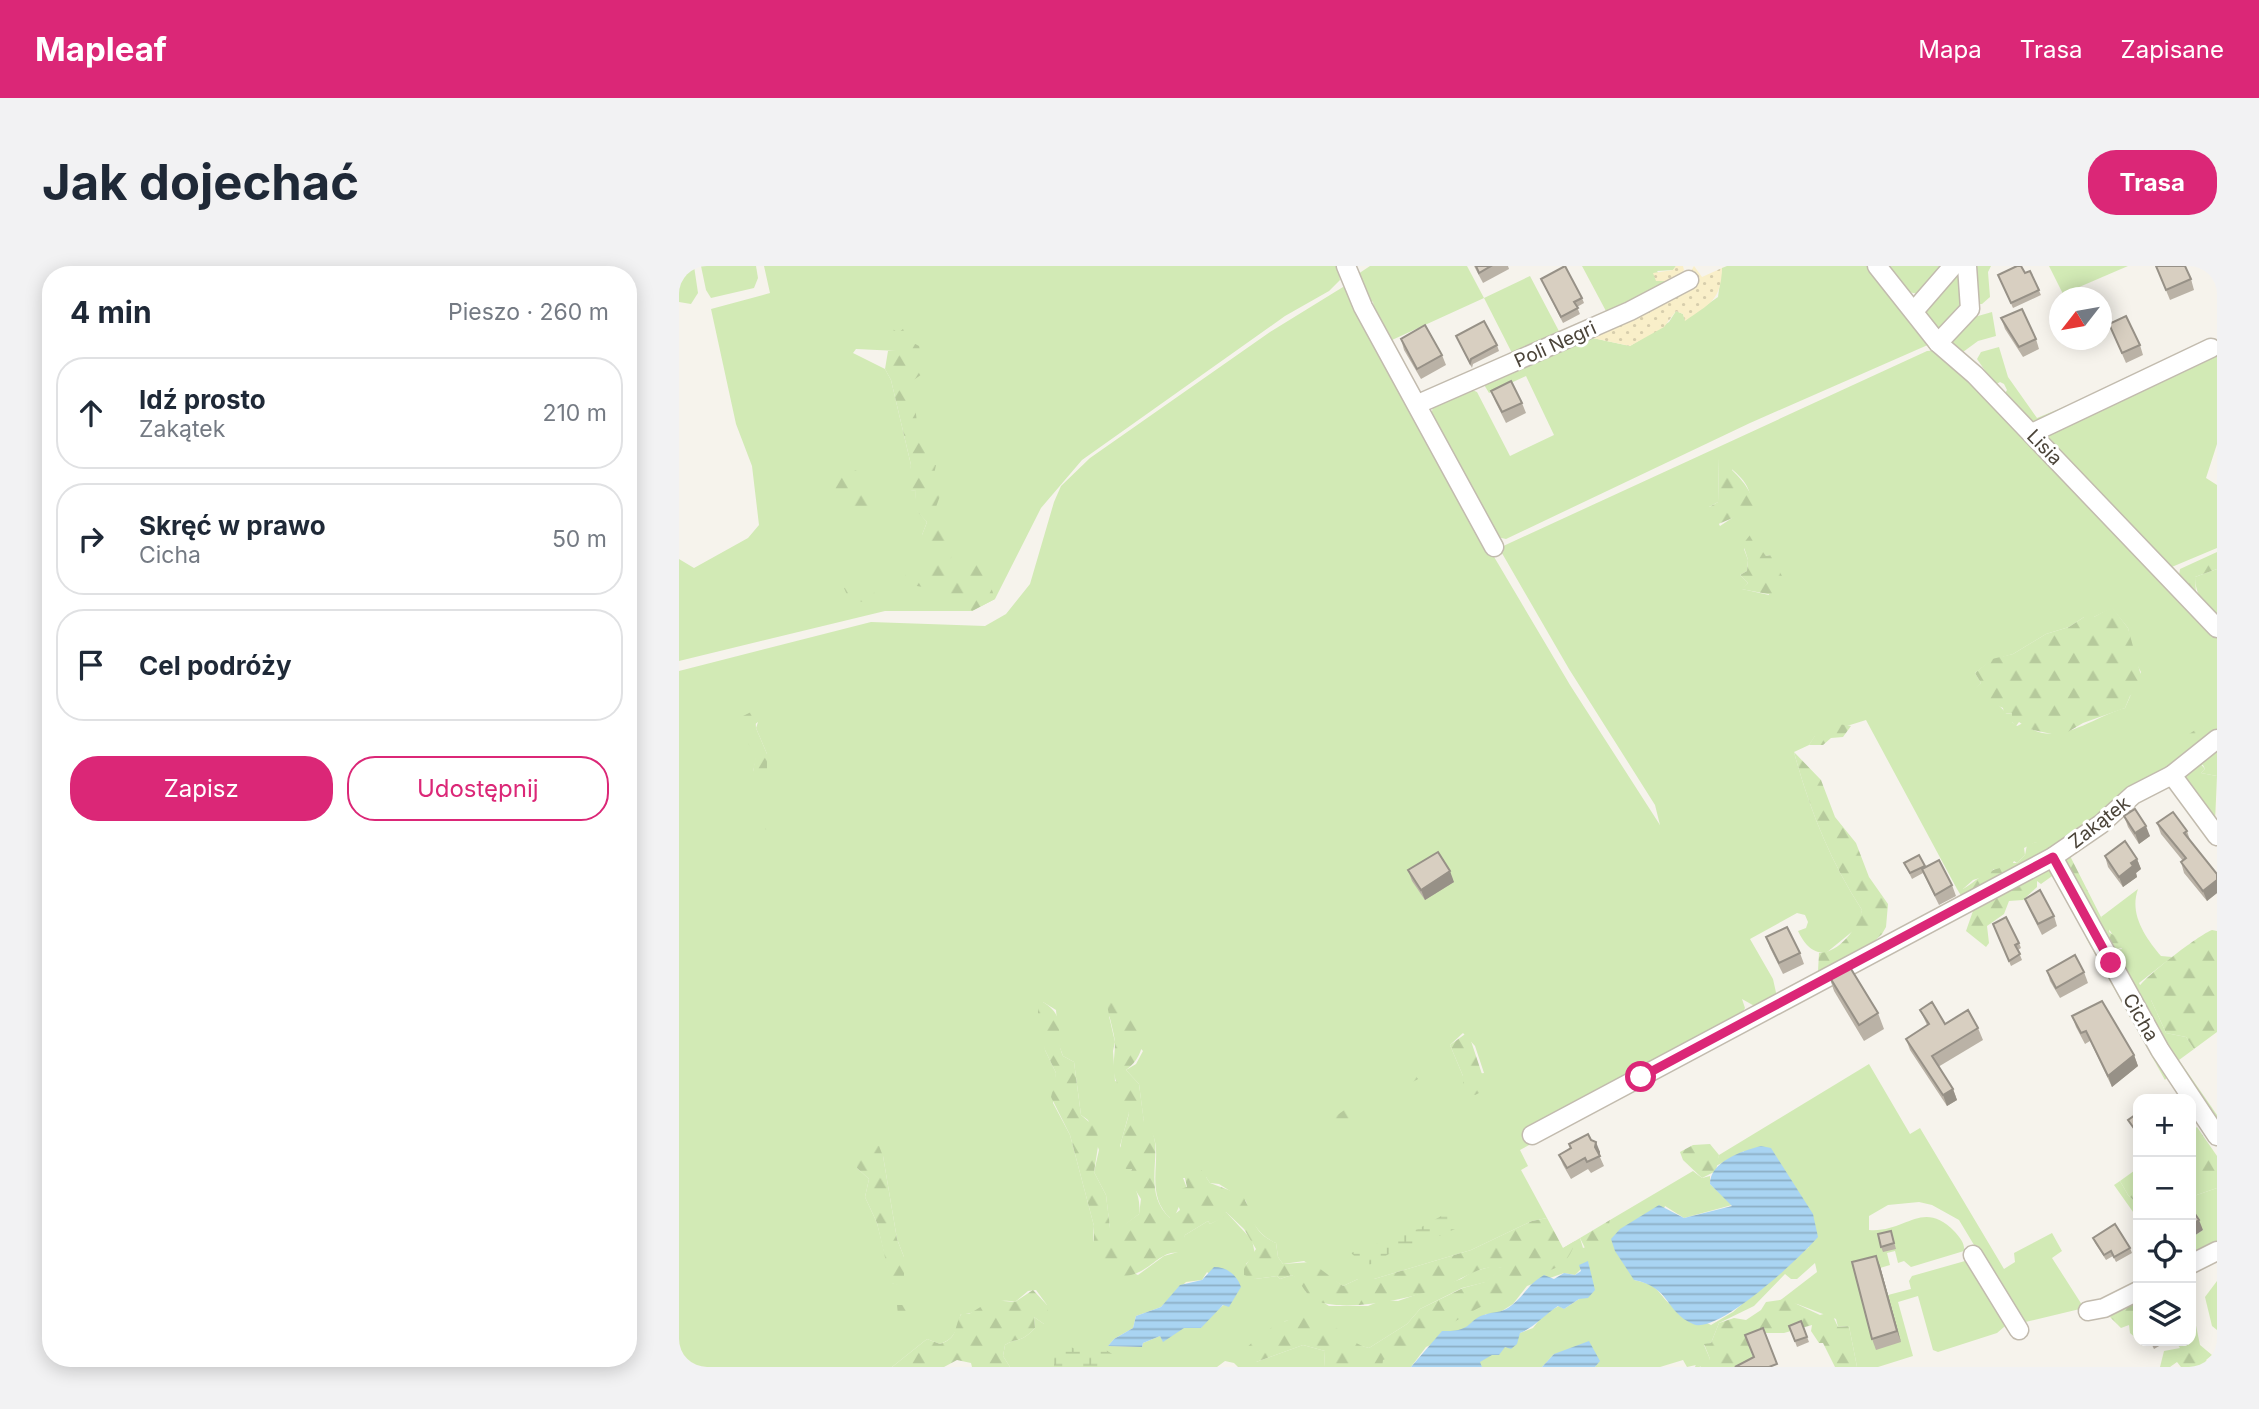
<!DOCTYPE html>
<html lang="pl">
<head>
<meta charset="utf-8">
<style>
  :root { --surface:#fff; --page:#f2f2f3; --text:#1f2937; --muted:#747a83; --line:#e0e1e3; --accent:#db2777 }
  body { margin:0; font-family:Inter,sans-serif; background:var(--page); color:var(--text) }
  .controls { position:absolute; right:21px; bottom:21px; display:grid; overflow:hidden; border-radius:14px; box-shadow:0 4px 18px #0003 }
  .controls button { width:63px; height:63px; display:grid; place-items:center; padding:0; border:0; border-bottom:2px solid var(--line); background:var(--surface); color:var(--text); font:35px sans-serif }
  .compass { position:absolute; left:1370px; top:21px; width:63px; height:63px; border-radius:50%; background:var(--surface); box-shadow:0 4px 18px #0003; rotate:239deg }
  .stop { position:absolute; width:21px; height:21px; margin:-16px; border:5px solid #db2777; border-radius:50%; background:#fff }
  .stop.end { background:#db2777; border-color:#fff; box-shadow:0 2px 7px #0008 }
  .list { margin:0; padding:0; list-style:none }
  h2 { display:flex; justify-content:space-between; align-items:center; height:91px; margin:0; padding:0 28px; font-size:30px }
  h2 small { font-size:23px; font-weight:400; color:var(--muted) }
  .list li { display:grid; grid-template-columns:46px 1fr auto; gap:21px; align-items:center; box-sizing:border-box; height:112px; margin:0 14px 14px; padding:0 14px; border:2px solid var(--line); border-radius:28px }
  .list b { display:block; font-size:26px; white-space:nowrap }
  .list p { margin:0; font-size:23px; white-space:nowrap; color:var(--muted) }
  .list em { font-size:23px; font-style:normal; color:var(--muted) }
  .actions { display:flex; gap:14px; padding:21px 28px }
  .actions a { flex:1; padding:16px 0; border:2px solid var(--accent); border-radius:28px; text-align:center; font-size:24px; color:var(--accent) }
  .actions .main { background:var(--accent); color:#fff }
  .icon { flex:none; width:38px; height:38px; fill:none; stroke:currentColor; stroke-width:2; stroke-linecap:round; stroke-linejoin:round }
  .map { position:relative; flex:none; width:1538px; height:1101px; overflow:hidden; border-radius:28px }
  header { display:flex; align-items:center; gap:42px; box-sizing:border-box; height:98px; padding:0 35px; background:var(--accent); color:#fff }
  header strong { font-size:33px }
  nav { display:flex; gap:38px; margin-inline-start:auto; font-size:24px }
  .intro { display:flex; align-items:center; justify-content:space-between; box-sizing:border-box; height:168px; padding:0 42px }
  h1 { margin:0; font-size:49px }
  .button { padding:18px 32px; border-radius:28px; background:var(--accent); color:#fff; font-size:24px; font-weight:700 }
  main { display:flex; gap:42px; padding:0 42px }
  aside { flex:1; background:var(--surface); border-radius:28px; box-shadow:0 4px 18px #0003 }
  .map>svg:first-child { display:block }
  .green { fill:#d2eab5; fill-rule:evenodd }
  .forest { fill:url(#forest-firs) }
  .wetland { fill:url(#wetland-marsh) }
  .sand { fill:url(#sand-dots) }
  .water { fill:url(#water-rules) }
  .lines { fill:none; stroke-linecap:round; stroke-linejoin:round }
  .minor-casing { stroke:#c2bbae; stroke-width:21 }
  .minor { stroke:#fff; stroke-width:18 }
  .wall { fill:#bab2a6 }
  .shaded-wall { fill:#979187 }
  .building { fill:#d8cfc1; stroke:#979187; stroke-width:2 }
  .route { stroke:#db2777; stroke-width:9 }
  .labels { text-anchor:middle; stroke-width:6; stroke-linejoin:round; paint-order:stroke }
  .street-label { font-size:19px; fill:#4b4439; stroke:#fff }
</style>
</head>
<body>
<header>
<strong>Mapleaf</strong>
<nav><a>Mapa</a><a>Trasa</a><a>Zapisane</a></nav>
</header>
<div class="intro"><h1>Jak dojechać</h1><a class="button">Trasa</a></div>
<main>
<aside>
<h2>4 min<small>Pieszo · 260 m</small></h2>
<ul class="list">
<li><svg class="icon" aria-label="ahead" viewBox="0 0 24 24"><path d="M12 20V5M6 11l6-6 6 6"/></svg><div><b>Idź prosto</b><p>Zakątek</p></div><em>210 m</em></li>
<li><svg class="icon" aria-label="right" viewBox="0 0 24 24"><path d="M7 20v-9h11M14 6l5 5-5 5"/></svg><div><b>Skręć w prawo</b><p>Cicha</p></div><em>50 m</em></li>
<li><svg class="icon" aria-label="arrive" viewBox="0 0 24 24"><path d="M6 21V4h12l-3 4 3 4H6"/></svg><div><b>Cel podróży</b></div></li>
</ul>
<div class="actions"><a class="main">Zapisz</a><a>Udostępnij</a></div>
</aside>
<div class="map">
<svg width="1538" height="1101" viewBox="0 0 1538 1101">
  <defs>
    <pattern id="forest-firs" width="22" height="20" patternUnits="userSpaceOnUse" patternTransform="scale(1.75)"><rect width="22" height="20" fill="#d2eab5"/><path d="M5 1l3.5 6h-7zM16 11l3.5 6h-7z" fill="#b6ca9c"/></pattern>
    <pattern id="wetland-marsh" width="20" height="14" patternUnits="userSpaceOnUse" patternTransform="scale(1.75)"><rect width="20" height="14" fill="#d2eab5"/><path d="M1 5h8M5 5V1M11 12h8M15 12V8" fill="none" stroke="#b6ca9c"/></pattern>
    <pattern id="sand-dots" width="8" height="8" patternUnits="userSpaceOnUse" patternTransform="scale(1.75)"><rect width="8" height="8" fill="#f9efc9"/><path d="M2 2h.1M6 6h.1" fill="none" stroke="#d7cead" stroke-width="1.8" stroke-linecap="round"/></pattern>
    <pattern id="water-rules" width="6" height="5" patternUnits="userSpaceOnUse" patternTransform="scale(1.75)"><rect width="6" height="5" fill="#a9d4f2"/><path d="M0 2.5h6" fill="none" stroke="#8caec5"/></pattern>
  </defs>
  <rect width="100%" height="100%" fill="#f6f3ec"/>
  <g class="green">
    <path d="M0,0H15L19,27L12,38L0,36Z"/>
    <path d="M22,0H77L79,12L75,22L32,32L27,24Z"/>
    <path d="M85,0H659L661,14L650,25L606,50L403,194L362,242L316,333L293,345H206L0,395V293L15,302L69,272L80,259L73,200L57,158L32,43L91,27ZM177,83L219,85L257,266L243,269L248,256L236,242L237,224L229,225L232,199L212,114L206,103L174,87Z"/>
    <path d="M691,0H788L805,32L851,10L882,69L835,91L805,32L713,74L724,97L697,54L694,36L686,31L679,8Z"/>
    <path d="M903,0H997L994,4L978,5L985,15L991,16L928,47Z"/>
    <path d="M1048,0H1189L1251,78L1071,157L827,273L818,271L752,151L754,140L791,123L798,126L831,190L875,169L847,110L810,127L804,117L909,71L951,80L990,56L997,45L1004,48L1006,54L1039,31L1043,2Z"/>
    <path d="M1201,0H1268L1239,28L1225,25Z"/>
    <path d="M1284,0L1285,37L1264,64H1256L1246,52L1245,44Z"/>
    <path d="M1291,0H1312L1309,6L1311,31L1303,38H1297Z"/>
    <path d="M1370,0H1449L1384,28Z"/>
    <path d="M664,21L672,24L811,284L891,419L981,559L976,539L890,403L820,282L1248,85L1260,84L1538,369V469L1532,474L1524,460L1511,488L1476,512L1449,523L1436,538L1363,592L1357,576L1345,582L1346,589L1338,597L1335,595L1324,615L1315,603L1307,610L1294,614L1284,623H1278L1187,454L1136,470L1130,479L1115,486C1130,542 1151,595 1183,644L1180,660L1147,687C1132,687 1125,677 1119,665L1127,662L1129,656L1126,649L1118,647L1071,673L1094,713L1098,731L1079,742L1063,733L1066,742C1055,763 998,785 975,793L970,803L972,813L841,884L849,900L842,904L868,952L853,955L792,984L695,1013H679L664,1020L625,995L604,998L599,991L597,977C579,969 570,954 567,935L540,918L531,917L527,911L504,912L508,922L495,952L492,953C459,923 493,880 465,857L460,818L447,804L457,798L464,785L430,750L436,776L434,785L436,815L439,816L450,847L441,880L453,902C450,916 463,927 460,948L442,962L431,963L427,929L415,906L420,884L409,854L402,849L395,796L384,790L380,779L377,744L364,736L366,784L377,807L374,837L391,869L415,960C411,997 430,996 459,1009L485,990L499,986L506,969L529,955L531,958L544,951L543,948L547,946L573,974L576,988L567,998L576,1013L598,1010L601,1013L613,1009L622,1014L627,1026L650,1040H689L704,1034L719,1035L782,1013L793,1006L814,1000L824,1002L807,1016L783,1022L741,1043L728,1058L690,1082C651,1074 660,1045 606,1055L577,1096L624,1079L646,1085L645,1101H559L555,1097L546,1095L538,1101H331L324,1090L326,1079C339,1071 341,1078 356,1062L355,1051L365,1058L368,1039L357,1024L349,1025L336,1036C306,1030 303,1050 282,1048C277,1062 278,1072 261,1078L248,1073L213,1101H0V405L192,356L306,360L327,348L351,318L375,236L382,220L411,192L591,66ZM1040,192C1064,213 1075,218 1072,252L1063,258L1056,250L1041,260L1030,241L1039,236ZM1073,274L1087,290L1092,289L1090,329L1063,323L1069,317L1061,309L1068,305L1069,294L1065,283ZM1433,342L1449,362L1455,393L1462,406L1446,442C1413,451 1375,485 1344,457L1338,460L1333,456L1334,447L1327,448C1322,437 1305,432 1296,423L1302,417L1296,407L1313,394L1334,388L1367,368L1390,361L1405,351H1415ZM79,456L77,462L88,488L74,506C75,500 78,492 77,487C75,473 64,467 79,456ZM784,767L796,780L805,807L784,810L771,779ZM204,890L218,973L225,991V1020L213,1017L198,957L186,931L190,913L178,902ZM528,1006L555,1031L528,1052L522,1062L505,1061L484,1075L481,1070L464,1077L463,1081L429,1080L435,1073L454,1062L457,1050L482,1041L507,1016L523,1014Z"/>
    <path d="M1313,46L1317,70L1299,75L1284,86L1272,83L1270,68L1292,52Z"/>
    <path d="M1320,81L1329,111L1358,152L1421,126L1356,156H1346L1324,131L1328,124L1325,118L1321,116L1316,119L1298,93L1302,86Z"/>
    <path d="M1538,85V178L1527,212L1538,219V282L1488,303L1366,175V165Z"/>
    <path d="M1538,303V354C1526,339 1516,329 1516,311Z"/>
    <path d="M1518,494L1526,503L1522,507L1538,510L1536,556L1504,512Z"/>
    <path d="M1459,623C1450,648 1466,671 1482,690L1493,691L1460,717L1468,734H1472L1487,767L1507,771L1515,783L1500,794L1538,849V861L1429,685L1443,683L1422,651Z"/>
    <path d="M1410,670L1490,808L1486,814L1407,672Z"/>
    <path d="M1190,798L1231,868L1241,862L1325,1003L1336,996L1335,987L1373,967L1383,985L1373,992L1405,1042L1342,1057L1280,954L1253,939L1240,936L1209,939L1190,950V964C1228,967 1243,932 1276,966C1281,972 1286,977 1285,985L1232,1001L1225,995L1219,997L1216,985L1208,987L1211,999L1201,1002L1209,1029L1232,1023L1230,1015L1233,1010L1286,995L1298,1001L1332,1055L1318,1067L1259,1086L1254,1084L1239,1030L1219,1036L1234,1090L1199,1101H1178L1170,1060L1159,1061L1157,1053L1118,1038L1099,1036L1138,1006L1136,997L1118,1013H1112L1106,1008L1075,1040L1040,1057L1032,1077L1025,1079L1031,1093L1023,1101L1017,1099L1008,1101L1004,1094L981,1101H916L920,1095L875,1088L863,1101H803L800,1096L837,1073L841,1067L854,1062L865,1048L880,1040L885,1043L900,1033L912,1011L909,996L896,1009L885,1007L848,1020L834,1038L818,1048H807L783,1065L747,1081L732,1101H686L901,972L904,982L925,974L931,954L1014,905L1023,912L1031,910V918L1053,939L1005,952L986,940L955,1014C985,1020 977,1029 996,1042C1007,1049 1020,1053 1032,1059L1054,1046L1130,981L1065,885L1037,900L1040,889Z"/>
    <path d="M1441,915L1449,929L1459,939V953L1435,919Z"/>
    <path d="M1538,922V977L1512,990V972L1524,964L1512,946V931Z"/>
    <path d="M1538,1015V1064L1533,1060L1526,1031Z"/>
  </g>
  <g class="forest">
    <path d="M214,63L219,67L224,63L229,74L240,80L246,106L229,118L242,137L236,139L238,157L246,162L241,168L244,173L242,177L250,187V199H257L252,223L261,230L257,241L264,249L259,257L264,259L273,279L272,294L283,300L292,294L294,288L307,306L316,333L293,345C270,323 256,322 228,319L226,304L234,306L251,301L254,282L246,280L243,269L248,256L235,242L237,224L221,227L218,218L228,215L232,199L212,114L206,103L209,85L218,84Z"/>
    <path d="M1049,190L1055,194L1053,204C1067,218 1073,226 1077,247L1072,252V262L1067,264L1056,251L1030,262L1025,244L1039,236L1040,192Z"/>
    <path d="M159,202C183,200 197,217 193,239L177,246L164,244L154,228L150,211Z"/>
    <path d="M1071,269L1077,277L1084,274L1081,282L1087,290L1092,289L1103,310L1100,323L1094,329L1062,323L1069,317L1061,309L1068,305L1069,294L1064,278Z"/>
    <path d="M1538,286V303L1516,311L1517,327L1521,333L1500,310L1501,303Z"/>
    <path d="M209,302L208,308L194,319L196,332L183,336L169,331L165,322L190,317Z"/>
    <path d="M1433,341L1449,362L1464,417L1451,430L1446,442L1404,457L1382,470L1350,463L1340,456L1337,460L1333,456V447L1325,448L1324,442L1297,430L1295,423L1302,417L1296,407L1313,393L1334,388L1367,368L1390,361L1405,351H1415Z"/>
    <path d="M76,444L77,462L88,488V512L82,517L74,506L77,488L69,478L71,462L64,450Z"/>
    <path d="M1153,457L1172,460L1164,471L1152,472L1144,479H1130L1140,463Z"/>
    <path d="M1524,459L1538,479V510L1522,507L1526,503L1524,499L1519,498L1506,482L1510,468Z"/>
    <path d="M1115,486L1142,514L1156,551L1177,577L1190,611L1209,638L1207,661L1203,668L1187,683L1145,707L1139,705L1140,687C1160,687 1179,662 1183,644C1151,595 1130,542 1115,486Z"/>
    <path d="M92,541L95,562L87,564L82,552L89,546L87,542Z"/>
    <path d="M1357,576L1362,579L1363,592L1376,598V608L1362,618L1358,615V621L1344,634L1330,635L1325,648L1308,660L1310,677L1307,681L1287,665L1295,642L1286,636L1278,623H1284C1296,616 1306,605 1321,602L1325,611L1328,610L1325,597H1338L1346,589L1348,579Z"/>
    <path d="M1389,586L1422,651L1431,661L1430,666L1445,676L1447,681L1429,685L1385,594Z"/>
    <path d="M1533,664L1538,665V766L1515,783L1507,771L1487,767L1472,734H1463L1459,723C1461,714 1521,668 1533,664Z"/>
    <path d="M431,732C465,742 476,783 447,804L460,818L465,856C492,875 458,922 491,952L501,944L496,931L498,924L508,921L505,908L521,902L531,917L563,929C576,949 570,965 597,977L599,991L604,998L632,996L664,1020L679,1013H695L792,984L853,955L868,952L884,982L896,975C887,1014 853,999 838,1028C811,1033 782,1051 760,1066C751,1073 744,1080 732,1081L729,1087L724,1085L704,1094L703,1101H645L646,1085L624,1079L577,1096L564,1087C578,1066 619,1041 645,1054C662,1062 671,1078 690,1082L728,1058L741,1043L784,1022L806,1016L823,1002C802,998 786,1012 768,1019C737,1032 668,1047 638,1035C626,1031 624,1016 613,1009L601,1013L598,1010L576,1013L565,1009V1002L577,983L565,963L547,946L544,952L531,958L529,955L506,969L502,987C477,982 469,1016 434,1009L415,985V960L391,869L372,831L377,807L366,784L359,756V743L364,736C390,752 374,766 384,790L395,796L402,849L417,862L420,874L415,906L427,929L431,962L442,961L460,948L462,933L449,912L453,903H447C435,884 446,867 450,847L438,832L440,820C431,807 436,793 436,777C436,770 429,747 428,738Z"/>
    <path d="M789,766L808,823L796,829L784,827V810L771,779Z"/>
    <path d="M733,805L739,813L723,822L716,812Z"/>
    <path d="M678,835L686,844L661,861L650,855Z"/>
    <path d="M1518,861L1538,890V922L1512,931V866Z"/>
    <path d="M190,878L200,880L204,890L218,973L225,991V1021L212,1017L198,957L186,931L190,913L178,902V890Z"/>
    <path d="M1031,878L1040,889L1037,905L1023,912L1004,894L1001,886L1014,879Z"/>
    <path d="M1459,902V939L1449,929L1441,915Z"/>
    <path d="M931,954L926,976L920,977L916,983L908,986L901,972Z"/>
    <path d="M354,1024L368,1039L370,1057L365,1058L355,1051L356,1062C341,1078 339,1071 326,1079L324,1090L331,1101H293L292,1097L278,1094L265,1101H213L248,1073L261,1078C280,1072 274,1061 283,1047L290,1048L313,1034L336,1036Z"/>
    <path d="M1107,1033L1141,1049L1152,1046L1159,1061L1170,1060L1178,1101H1156L1144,1077H1140L1132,1065L1133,1059L1105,1067H1085L1068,1074L1077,1101H1016L1017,1098L1022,1101V1096L1031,1093L1025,1078L1032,1077L1040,1057L1055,1052L1067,1054L1082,1044L1087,1036Z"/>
    <path d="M1459,1034V1074L1451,1067L1450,1059L1442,1062L1431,1051L1437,1042Z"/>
    <path d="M1512,1035L1521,1079L1533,1089L1527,1094L1534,1101H1502L1498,1096L1491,1101H1481L1485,1085L1501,1082L1496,1075H1512Z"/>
    <path d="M218,1039H225L234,1053L220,1059Z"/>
  </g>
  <g class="wetland">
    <path d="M764,949L774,952L776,963L742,978L725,979L693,998L685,999L672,987L739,963Z"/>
    <path d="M385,1078L403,1086L427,1084L441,1093L437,1101H375V1089Z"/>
  </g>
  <g class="sand">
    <path d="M997,0H1004L1005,4L1000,15H977L974,7L994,4Z"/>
    <path d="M1015,0L1023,11L1043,2C1042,35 1031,37 1006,55L1004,48L997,45L985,61L951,80L909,71L1011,7Z"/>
  </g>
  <g class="water">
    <path d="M1082,880L1092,882L1134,948L1139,971C1122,991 1038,1070 1014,1058C986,1046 992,1021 955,1014L936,985L932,973L941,963L980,939L1005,952L1053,940L1031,918C1031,896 1062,885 1082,880Z"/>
    <path d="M909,995L916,1024L909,1032L900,1033L885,1043L879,1040C865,1049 856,1061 841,1067L838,1078L832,1083L826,1081L820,1089H813L801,1096L803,1101H732L763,1065C796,1066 787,1053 808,1048C818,1045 824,1047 833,1039C847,1028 847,1020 865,1009L875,1013L885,1007L896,1009L902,1005L900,999Z"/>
    <path d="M535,1001C548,1001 558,1009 562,1021L550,1041L544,1039L522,1062H505L484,1076L481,1070L464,1077L463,1081L429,1080L435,1073L454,1062L457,1050L482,1041L501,1019L523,1014Z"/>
    <path d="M910,1075L921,1095L916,1101H863L875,1088Z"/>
  </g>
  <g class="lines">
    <defs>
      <g id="minor">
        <path d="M667,0L684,41L815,281"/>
        <path d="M1198,0L1259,77L1296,109L1538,362"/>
        <path d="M1235,45L1274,0"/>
        <path d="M1259,77L1291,43L1288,0"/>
        <path d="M739,138L951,45L1010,14"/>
        <path d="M1353,167L1532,82"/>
        <path d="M1493,509L1538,570"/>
        <path d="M1374,591L1481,784L1538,870"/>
        <path d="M853,869L1374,591L1422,558L1454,529L1493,509L1538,473"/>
        <path d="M1294,989L1340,1064"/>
        <path d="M1512,998L1538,985"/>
        <path d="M1409,1045L1425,1042L1459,1025"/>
      </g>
    </defs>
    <use href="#minor" class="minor-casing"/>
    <use href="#minor" class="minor"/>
  </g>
  <g class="wall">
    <path d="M795,0H829L830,3L804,17Z"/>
    <path d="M1477,0L1512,13L1515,24L1491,34Z"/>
    <path d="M1351,5L1362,29L1334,42L1319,9L1346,7Z"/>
    <path d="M862,13L903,32L905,37L898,41L901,48L884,57Z"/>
    <path d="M1322,52L1357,73L1360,83L1344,91L1326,63Z"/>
    <path d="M1430,58L1461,79L1464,89L1447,97Z"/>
    <path d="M777,70L818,79L820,85L794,98L793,102Z"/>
    <path d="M722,73L763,89L767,99L742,113L725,84Z"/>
    <path d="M812,125L843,137L847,147L827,157L816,135Z"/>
    <path d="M1445,550L1471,570L1460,578L1449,561Z"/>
    <path d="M1478,557L1508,565L1511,574L1538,608V627L1528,635L1505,607L1502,596L1504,595L1482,568Z"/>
    <path d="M1240,589L1246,601L1273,619L1277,630L1260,639L1244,607L1233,613L1225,597Z"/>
    <path d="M1426,590L1458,593L1462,603L1457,607L1458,611L1444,621L1429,601Z"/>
    <path d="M729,604L775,616L746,634L733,615Z"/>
    <path d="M1346,633L1375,650L1378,660L1363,669L1350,643Z"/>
    <path d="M1314,658L1340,677L1342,682L1339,684L1343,694L1332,700Z"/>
    <path d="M1087,671L1121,687L1125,698L1104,708L1091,682Z"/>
    <path d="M1368,705L1405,706L1409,717L1381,732L1371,715Z"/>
    <path d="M1150,710L1199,747L1205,763L1185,775L1155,725Z"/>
    <path d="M1241,744L1266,758L1299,762L1304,774L1259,801L1274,823L1278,834L1268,840L1231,784L1227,773L1248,759Z"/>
    <path d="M1393,750L1455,789L1459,800L1433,821L1411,775L1406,778L1397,761Z"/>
    <path d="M912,874L921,886L920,889L925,900L912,907L909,903L892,913L884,899L880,889L891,882L890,878Z"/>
    <path d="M1212,965L1217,983L1204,986L1202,981Z"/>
    <path d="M1414,972L1451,982L1453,987L1437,996L1434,990L1427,994L1416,977Z"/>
    <path d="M1201,1000L1222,1076L1197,1084L1193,1073Z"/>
    <path d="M1122,1055L1130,1076L1118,1081L1110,1060Z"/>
    <path d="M1471,1075H1489L1475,1083Z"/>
  </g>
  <g class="shaded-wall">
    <path d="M1467,560L1471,570L1460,578L1456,567Z"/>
    <path d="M1458,593L1462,603L1457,607L1458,611L1444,621L1440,611L1452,597Z"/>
    <path d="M771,605L775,616L746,634L742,624Z"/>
    <path d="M1538,614V627L1528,635L1524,625Z"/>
    <path d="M1455,789L1459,800L1433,821L1429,810Z"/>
    <path d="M1274,823L1278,834L1268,840L1264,829Z"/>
    <path d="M917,876L921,886L920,891L916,881Z"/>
    <path d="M1520,954L1524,964L1512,972V959Z"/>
    <path d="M1197,990L1201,1000L1222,1076L1218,1065Z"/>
  </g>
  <g class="building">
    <path d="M797,0H812L800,7Z"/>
    <path d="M886,0L903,32L895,36L899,42L882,51L862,13Z"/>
    <path d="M1338,0H1342L1346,7L1351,5L1360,24L1332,37L1319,9Z"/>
    <path d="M1477,0H1506L1512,13L1487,24Z"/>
    <path d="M1343,43L1357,73L1340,81L1322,52Z"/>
    <path d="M1447,50L1461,79L1443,87L1430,58Z"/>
    <path d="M805,55L818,79L792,93L791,97L777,70Z"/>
    <path d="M746,59L763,89L738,103L722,73Z"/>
    <path d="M832,115L843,137L823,146L812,125Z"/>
    <path d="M1456,543L1467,560L1456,567L1445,550Z"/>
    <path d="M1494,546L1508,565L1505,567L1538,608V614L1524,625L1502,596L1507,592L1478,557Z"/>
    <path d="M1446,575L1458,593L1452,597L1454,600L1440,611L1426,590Z"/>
    <path d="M759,586L771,605L742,624L729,604Z"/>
    <path d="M1240,589L1246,600L1231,607L1225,597Z"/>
    <path d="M1260,594L1273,619L1256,629L1243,603Z"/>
    <path d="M1361,624L1375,650L1359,658L1346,633Z"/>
    <path d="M1327,651L1340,677L1336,679L1341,688L1330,695L1314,658Z"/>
    <path d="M1108,661L1121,687L1100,697L1087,671Z"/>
    <path d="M1396,689L1405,706L1377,722L1368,705Z"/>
    <path d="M1169,698L1199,747L1180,759L1150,710Z"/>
    <path d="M1423,735L1455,789L1429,810L1407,765L1402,767L1393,750Z"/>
    <path d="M1253,736L1266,758L1289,744L1299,762L1253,790L1274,823L1264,829L1227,773L1250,758L1241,744Z"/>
    <path d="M1459,847V868L1449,854Z"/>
    <path d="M909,868L912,874L917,876L916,881L921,890L908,896L906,892L888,902L880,889L892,882L890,878Z"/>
    <path d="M1512,942L1520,954L1512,959Z"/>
    <path d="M1436,958L1451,982L1435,991L1432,985L1425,989L1414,972Z"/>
    <path d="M1212,965L1215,977L1202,981L1199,968Z"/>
    <path d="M1197,990L1218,1065L1193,1073L1173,996Z"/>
    <path d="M1122,1055L1128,1071L1116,1075L1110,1060Z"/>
    <path d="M1084,1062L1098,1098L1090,1101H1056L1075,1091L1066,1069Z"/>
  </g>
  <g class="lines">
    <path class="route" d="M962,811L1374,591L1432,697"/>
  </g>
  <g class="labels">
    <g class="street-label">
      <text transform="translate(876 78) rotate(-24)" y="7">Poli Negri</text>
      <text transform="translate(1366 181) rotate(46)" y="7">Lisia</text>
      <text transform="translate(1420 556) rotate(-38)" y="7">Zakątek</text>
      <text transform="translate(1462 751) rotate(60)" y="7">Cicha</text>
    </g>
  </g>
</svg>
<div class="controls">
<button>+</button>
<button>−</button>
<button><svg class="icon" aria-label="locate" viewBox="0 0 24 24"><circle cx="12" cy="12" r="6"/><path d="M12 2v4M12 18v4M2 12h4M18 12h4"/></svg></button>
<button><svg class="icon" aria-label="layers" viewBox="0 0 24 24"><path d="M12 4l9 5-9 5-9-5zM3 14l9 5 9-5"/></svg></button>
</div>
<svg class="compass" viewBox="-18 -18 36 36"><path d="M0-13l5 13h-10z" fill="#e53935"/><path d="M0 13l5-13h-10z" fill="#747a83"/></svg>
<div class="stop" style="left:962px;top:811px"></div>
<div class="stop end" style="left:1432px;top:697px"></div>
</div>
</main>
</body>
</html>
